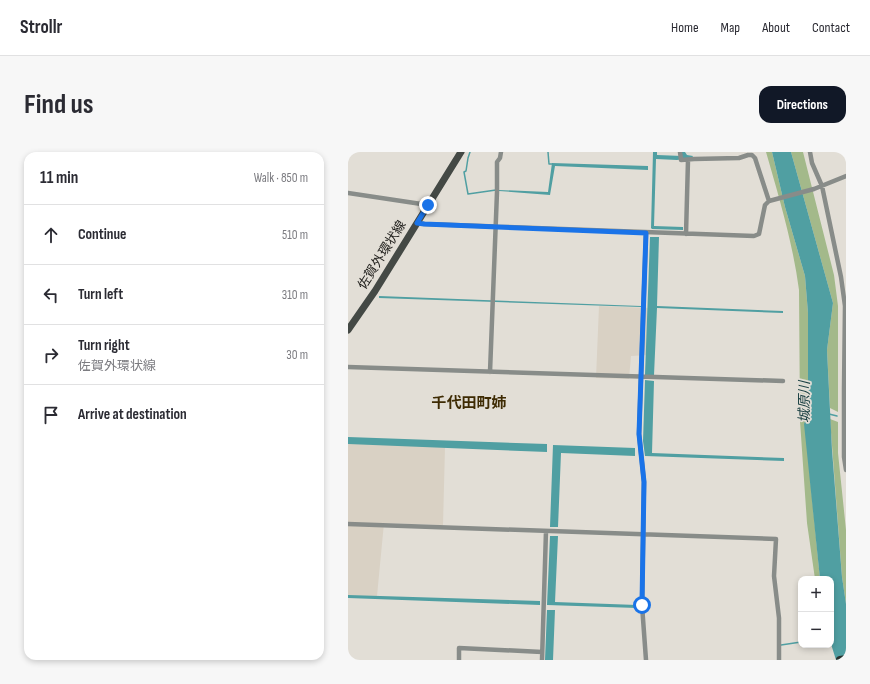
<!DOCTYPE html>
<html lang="en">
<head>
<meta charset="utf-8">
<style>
	:root { --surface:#fff; --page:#f7f7f7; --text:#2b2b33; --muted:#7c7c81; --line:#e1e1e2; --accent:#111827 }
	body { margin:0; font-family:"Sofia Sans Condensed","Noto Sans JP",sans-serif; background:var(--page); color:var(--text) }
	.controls { position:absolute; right:12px; bottom:12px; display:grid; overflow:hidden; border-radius:8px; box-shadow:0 2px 6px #0003 }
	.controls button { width:36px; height:36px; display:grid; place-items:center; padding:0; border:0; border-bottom:1px solid var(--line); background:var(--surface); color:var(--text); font:20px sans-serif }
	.stop { position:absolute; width:12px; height:12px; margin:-9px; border:3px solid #1a73e8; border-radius:50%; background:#fff }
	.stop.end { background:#1a73e8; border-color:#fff; box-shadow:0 1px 4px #0008 }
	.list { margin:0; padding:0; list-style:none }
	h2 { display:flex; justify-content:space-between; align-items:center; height:52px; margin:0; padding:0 16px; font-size:17px }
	h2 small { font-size:13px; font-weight:400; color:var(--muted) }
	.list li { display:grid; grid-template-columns:26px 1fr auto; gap:12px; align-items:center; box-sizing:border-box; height:60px; padding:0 16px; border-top:1px solid var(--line) }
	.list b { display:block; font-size:15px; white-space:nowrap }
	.list p { margin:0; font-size:13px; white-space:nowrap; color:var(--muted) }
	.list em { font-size:13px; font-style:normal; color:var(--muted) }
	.icon { flex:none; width:22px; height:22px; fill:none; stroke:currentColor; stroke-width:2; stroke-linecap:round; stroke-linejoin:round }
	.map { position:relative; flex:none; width:498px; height:508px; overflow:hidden; border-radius:12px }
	header { display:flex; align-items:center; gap:24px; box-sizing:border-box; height:56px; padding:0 20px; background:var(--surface); border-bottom:1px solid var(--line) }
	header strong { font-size:19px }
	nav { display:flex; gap:22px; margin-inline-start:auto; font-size:14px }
	.intro { display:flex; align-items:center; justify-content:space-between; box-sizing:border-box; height:96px; padding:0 24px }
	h1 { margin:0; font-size:28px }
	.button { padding:10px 18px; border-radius:12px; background:var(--accent); color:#fff; font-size:14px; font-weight:700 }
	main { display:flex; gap:24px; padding:0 24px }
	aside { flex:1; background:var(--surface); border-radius:12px; box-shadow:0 2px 6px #0003 }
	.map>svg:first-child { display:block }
	.built { fill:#d9d1c4 }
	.green { fill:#a3b98a }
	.water { fill:#509fa2 }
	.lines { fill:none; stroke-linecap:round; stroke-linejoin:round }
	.stream { stroke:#509fa2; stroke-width:1.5 }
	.street { stroke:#888c89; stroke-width:4.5 }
	.primary { stroke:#444945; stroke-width:7 }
	.highway { stroke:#2c322e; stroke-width:8 }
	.route { stroke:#1a73e8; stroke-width:5 }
	.labels { text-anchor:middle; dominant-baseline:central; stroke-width:3.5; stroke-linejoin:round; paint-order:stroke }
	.street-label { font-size:13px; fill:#1d1c19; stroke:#e2ded6 }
	.water-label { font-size:14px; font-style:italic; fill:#183e40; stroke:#e2ded6 }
	.quarter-label { font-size:15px; font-weight:bold; fill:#3e2b03; stroke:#e2ded6 }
</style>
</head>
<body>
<header>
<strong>Strollr</strong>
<nav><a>Home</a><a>Map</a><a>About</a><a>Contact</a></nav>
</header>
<div class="intro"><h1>Find us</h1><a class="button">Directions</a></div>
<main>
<aside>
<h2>11 min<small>Walk · 850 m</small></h2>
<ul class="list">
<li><svg class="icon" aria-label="ahead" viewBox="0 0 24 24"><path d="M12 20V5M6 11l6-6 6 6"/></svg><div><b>Continue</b></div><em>510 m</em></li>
<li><svg class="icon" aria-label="left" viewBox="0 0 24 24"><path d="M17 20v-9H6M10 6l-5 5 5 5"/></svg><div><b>Turn left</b></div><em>310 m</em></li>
<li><svg class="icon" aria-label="right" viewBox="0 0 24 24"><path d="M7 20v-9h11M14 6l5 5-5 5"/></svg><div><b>Turn right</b><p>佐賀外環状線</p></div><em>30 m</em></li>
<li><svg class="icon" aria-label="arrive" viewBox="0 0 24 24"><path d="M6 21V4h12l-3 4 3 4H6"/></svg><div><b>Arrive at destination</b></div></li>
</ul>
</aside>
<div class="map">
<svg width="498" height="508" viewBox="0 0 498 508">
	<rect width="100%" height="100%" fill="#e2ded6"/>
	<path class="built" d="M251,154L302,156L300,203L283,204L281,227L248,226Z
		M0,291L97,295L95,373L36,371L29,444H0Z"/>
	<path class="green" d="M418,0H424L437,55L457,124L460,161V263L457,272L472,427H467L459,371L452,269L451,138C445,92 431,45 418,0Z
		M443,0H455L486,123L490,154V260L482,256L479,198L485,151Z
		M482,267L490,270V301L498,378V452L494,425Z"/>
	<path class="water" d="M305,0H309V3L334,4V0H337L339,3L345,4L344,6L329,8L308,7L306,74L335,75V78L304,77L303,76Z
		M424,0H443L485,151L479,198L484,298L494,425L498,452V508H488L483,492V427H472L456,272L460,263V161L457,124L437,55Z
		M204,11L300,14V18L207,14L202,43L151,39V38L200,40Z
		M302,85H311L309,154L435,159V161L309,156L306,223H297Z
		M31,144L293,154V155L31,146Z
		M297,228L306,229L304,301L436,306V309L297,304L295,289Z
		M0,285L199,292V300L0,292Z
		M205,293L287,296V304L213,301L210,375H202Z
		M202,384H210L207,450L289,453V456L199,453Z
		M0,443L192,449V453L0,446Z
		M199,458H207L205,508H197Z"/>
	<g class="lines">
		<path class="stream" d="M122,0L120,6L118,19L116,20L120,42L148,38
			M200,0L201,12H204
			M481,262L489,264
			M433,493L453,490"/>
		<path class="street" d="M332,0L333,8L346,7L391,6L400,3H404L407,6L421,49
			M462,0L464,11L474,34L493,125L497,154L496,236V305L498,318
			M0,41L80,53
			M69,71L77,72L406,84L411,82L417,53L421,49L466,37L498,24
			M338,82L340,8
			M0,215L435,229
			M142,220L149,40V10L152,6L153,0
			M0,372L428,387L426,424L431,466V508
			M111,508V496L194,500
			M194,508L198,379
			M298,508L294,453L296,330L291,282L298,81"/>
		<path class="primary" d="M0,178L27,139L113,0"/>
		<path class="highway" d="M492,508L498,507"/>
	</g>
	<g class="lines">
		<path class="route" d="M80,53L69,71L76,72L298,81L291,282L296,330L294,453"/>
	</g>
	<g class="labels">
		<g class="street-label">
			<text transform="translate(34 103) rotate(-58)">佐賀外環状線</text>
		</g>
		<g class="water-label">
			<text transform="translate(456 250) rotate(-90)">城原川</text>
		</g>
		<g class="quarter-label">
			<text x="121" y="251">千代田町姉</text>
		</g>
	</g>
</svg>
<div class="controls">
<button>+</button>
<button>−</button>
</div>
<div class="stop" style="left:294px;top:453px"></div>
<div class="stop end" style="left:80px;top:53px"></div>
</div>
</main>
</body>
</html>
